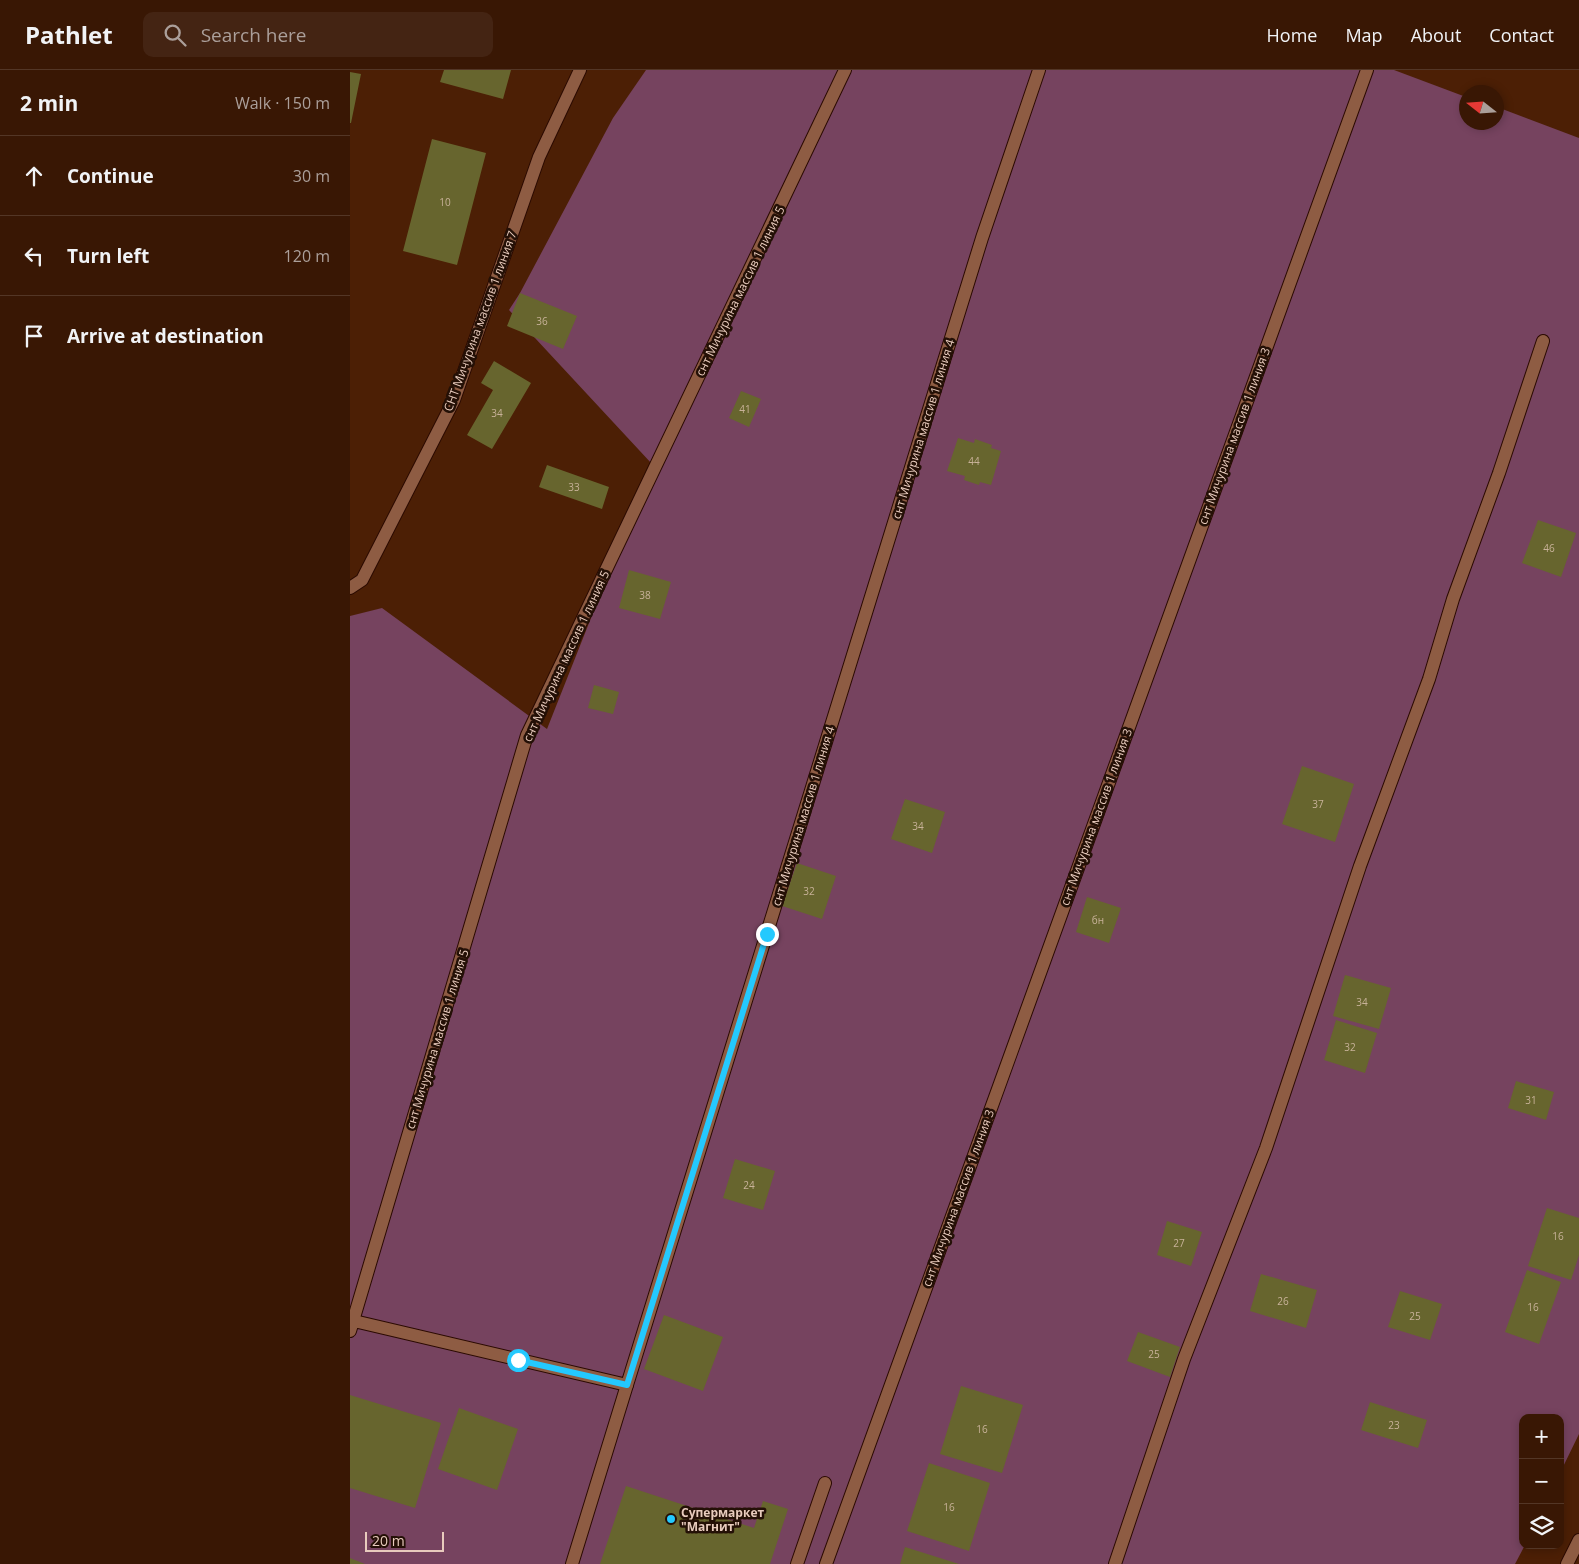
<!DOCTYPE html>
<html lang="en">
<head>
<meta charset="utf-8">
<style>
	:root { --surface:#391704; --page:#442413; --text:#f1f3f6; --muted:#ab9f9a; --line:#533626 }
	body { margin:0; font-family:"Open Sans",sans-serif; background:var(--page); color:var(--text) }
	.controls { position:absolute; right:15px; bottom:15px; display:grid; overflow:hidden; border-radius:10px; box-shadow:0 2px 8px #0003 }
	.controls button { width:45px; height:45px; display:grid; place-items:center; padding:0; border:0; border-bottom:1px solid var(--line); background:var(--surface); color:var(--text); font:25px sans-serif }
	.compass { position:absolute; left:1109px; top:15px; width:45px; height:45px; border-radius:50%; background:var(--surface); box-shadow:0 2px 8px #0003; rotate:287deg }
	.scale { position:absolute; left:15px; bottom:12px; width:79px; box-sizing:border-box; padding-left:5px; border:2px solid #e8cbbd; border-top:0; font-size:14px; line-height:18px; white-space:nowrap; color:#e8cbbd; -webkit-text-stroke:4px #241006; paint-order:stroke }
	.stop { position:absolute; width:15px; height:15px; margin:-11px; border:4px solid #24c9fe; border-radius:50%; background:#fff }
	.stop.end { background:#24c9fe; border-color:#fff; box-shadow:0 1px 5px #0008 }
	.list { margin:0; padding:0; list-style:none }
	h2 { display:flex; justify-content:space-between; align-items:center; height:65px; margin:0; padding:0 20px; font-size:21px }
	h2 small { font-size:16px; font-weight:400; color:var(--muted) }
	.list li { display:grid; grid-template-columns:32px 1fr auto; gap:15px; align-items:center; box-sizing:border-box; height:80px; padding:0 20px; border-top:1px solid var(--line) }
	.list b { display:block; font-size:19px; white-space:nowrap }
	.list em { font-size:16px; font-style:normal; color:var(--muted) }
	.icon { flex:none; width:28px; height:28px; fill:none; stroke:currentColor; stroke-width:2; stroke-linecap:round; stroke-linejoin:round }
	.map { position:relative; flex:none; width:1229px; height:1494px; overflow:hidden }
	header { display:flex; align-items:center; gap:30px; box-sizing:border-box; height:70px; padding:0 25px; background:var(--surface); border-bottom:1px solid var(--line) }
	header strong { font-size:24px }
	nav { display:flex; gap:28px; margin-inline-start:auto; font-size:18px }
	.search { width:350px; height:45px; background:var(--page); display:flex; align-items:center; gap:12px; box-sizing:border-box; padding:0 18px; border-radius:10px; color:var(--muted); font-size:19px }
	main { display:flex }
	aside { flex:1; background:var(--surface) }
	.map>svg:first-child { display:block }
	.green { fill:#76435f }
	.building { fill:#67652e }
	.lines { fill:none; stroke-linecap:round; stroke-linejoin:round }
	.lane-casing { stroke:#2b0a00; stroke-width:14 }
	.street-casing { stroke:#2b0a00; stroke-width:14 }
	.lane { stroke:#8e5c43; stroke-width:12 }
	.street { stroke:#8e5c43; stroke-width:12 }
	.route { stroke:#24c9fe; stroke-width:6 }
	.poi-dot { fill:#24c9fe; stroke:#241006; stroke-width:2 }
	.labels { text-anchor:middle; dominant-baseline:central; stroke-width:5; stroke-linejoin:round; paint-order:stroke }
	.number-label { font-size:10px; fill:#c8b299 }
	.street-label { font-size:12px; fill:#e8cbbd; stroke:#241006 }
	.poi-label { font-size:12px; font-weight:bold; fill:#e8cbbd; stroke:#241006; text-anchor:start }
</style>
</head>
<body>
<header>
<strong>Pathlet</strong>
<div class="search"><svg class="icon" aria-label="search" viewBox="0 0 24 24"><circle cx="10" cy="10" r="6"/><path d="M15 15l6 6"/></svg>Search here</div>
<nav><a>Home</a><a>Map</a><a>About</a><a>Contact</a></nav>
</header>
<main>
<aside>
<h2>2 min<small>Walk · 150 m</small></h2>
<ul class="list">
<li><svg class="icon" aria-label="ahead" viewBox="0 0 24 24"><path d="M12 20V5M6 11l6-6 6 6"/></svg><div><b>Continue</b></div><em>30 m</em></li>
<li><svg class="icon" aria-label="left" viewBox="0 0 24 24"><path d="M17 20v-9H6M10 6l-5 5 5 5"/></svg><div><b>Turn left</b></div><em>120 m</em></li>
<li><svg class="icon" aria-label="arrive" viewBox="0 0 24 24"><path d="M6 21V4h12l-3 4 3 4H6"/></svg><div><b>Arrive at destination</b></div></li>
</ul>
</aside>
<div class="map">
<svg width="1229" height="1494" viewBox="0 0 1229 1494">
	<rect width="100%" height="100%" fill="#4c1f05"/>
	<path class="green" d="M296,0H1044L1116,27V52H1146L1147,37L1229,68V1364L1210,1403V1348H1173V1475H1175L1165,1494H0V546L32,538L197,659L302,394L159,240L170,223L263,48Z"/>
	<path class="building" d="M94,0H161L153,29L90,12Z
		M0,2L11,4L1,53H0Z
		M82,69L136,83L107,195L53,181Z
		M170,223L227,246L213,279L157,256Z
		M144,291L181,313L142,379L117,365L143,320L131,313Z
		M391,321L411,329L399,357L379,348Z
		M608,368L624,373L625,369L642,375L641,378L651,381L641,415L630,412L629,415L614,410L615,406L597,401Z
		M197,395L259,417L252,439L189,417Z
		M1188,450L1226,463L1211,507L1172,493Z
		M279,500L321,512L310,549L269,538Z
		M244,615L269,622L263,644L238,638Z
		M952,696L1004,714L985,772L932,754Z
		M555,729L595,742L582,783L541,769Z
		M447,793L486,806L472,849L432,836Z
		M737,827L771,838L759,873L726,862Z
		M995,905L1041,918L1029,959L983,946Z
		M986,950L1027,963L1015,1003L974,990Z
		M1166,1011L1204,1022L1196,1050L1158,1038Z
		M385,1089L425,1101L413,1140L373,1128Z
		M1197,1138L1229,1148V1185L1221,1210L1178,1196Z
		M817,1151L852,1162L841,1196L807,1185Z
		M1177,1200L1211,1212L1189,1274L1155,1262Z
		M911,1204L967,1220L956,1258L900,1241Z
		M1050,1221L1092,1234L1080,1270L1038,1257Z
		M314,1245L373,1267L353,1321L294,1299Z
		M788,1262L830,1277L820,1307L777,1291Z
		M611,1316L673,1335L652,1403L590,1384Z
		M0,1325L91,1353L65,1438L0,1418Z
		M1020,1332L1077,1350L1068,1378L1011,1360Z
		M109,1338L168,1359L147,1420L88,1399Z
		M579,1393L640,1413L619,1481L557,1461Z
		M276,1416L404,1458L413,1431L438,1439L420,1494H250Z
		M555,1477L609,1494H550Z
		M0,1488L15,1494H0Z"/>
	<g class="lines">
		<g class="lane-casing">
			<path id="lane" d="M222,1494L277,1315"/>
		</g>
		<g class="street-casing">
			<path id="street" d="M0,518L12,510L104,330L189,87L230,0
				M4,1251L277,1315L632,168L689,0
				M0,1261L177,665L495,0
				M447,1494L475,1413
				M476,1494L1017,0
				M765,1494L834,1289L916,1078L1010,796L1079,609L1103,529L1149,403L1193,271
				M1217,1494L1229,1470"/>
		</g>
		<use href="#lane" class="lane"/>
		<use href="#street" class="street"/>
	</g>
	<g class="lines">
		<path class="route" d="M168,1290L277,1315L417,864"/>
	</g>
	<circle class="poi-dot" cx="321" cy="1449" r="5"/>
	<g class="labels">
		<g class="number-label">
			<text x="95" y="132">10</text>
			<text x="192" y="251">36</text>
			<text x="395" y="339">41</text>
			<text x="147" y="343">34</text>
			<text x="624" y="391">44</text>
			<text x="224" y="417">33</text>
			<text x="1199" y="478">46</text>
			<text x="295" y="525">38</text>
			<text x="968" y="734">37</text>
			<text x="568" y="756">34</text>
			<text x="459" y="821">32</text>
			<text x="748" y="850">бн</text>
			<text x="1012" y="932">34</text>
			<text x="1000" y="977">32</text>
			<text x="1181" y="1030">31</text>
			<text x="399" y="1115">24</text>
			<text x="1208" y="1166">16</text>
			<text x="829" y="1173">27</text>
			<text x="933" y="1231">26</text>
			<text x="1183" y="1237">16</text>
			<text x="1065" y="1246">25</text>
			<text x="804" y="1284">25</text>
			<text x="1044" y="1355">23</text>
			<text x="632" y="1359">16</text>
			<text x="599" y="1437">16</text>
		</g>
		<g class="street-label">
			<text transform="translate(390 221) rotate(-64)">снт Мичурина массив 1 линия 5</text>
			<text transform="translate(130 251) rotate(-70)">СНТ Мичурина массив 1 линия 7</text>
			<text transform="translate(573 359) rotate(-73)">снт Мичурина массив 1 линия 4</text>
			<text transform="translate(884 366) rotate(-70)">снт Мичурина массив 1 линия 3</text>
			<text transform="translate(216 586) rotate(-65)">снт Мичурина массив 1 линия 5</text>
			<text transform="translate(453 746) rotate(-73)">снт Мичурина массив 1 линия 4</text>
			<text transform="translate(746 747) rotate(-70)">снт Мичурина массив 1 линия 3</text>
			<text transform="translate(87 969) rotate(-73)">снт Мичурина массив 1 линия 5</text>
			<text transform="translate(608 1128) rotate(-70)">снт Мичурина массив 1 линия 3</text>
		</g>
		<g class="poi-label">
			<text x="331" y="1442">Супермаркет<tspan x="331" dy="14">"Магнит"</tspan></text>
		</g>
	</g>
</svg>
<div class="controls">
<button>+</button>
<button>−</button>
<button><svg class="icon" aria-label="layers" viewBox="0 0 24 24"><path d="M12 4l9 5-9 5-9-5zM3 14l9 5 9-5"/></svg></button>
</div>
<svg class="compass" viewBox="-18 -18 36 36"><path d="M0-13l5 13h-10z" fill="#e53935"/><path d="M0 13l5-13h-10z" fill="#ab9f9a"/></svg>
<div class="scale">20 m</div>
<div class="stop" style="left:168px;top:1290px"></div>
<div class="stop end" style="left:417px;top:864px"></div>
</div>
</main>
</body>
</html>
